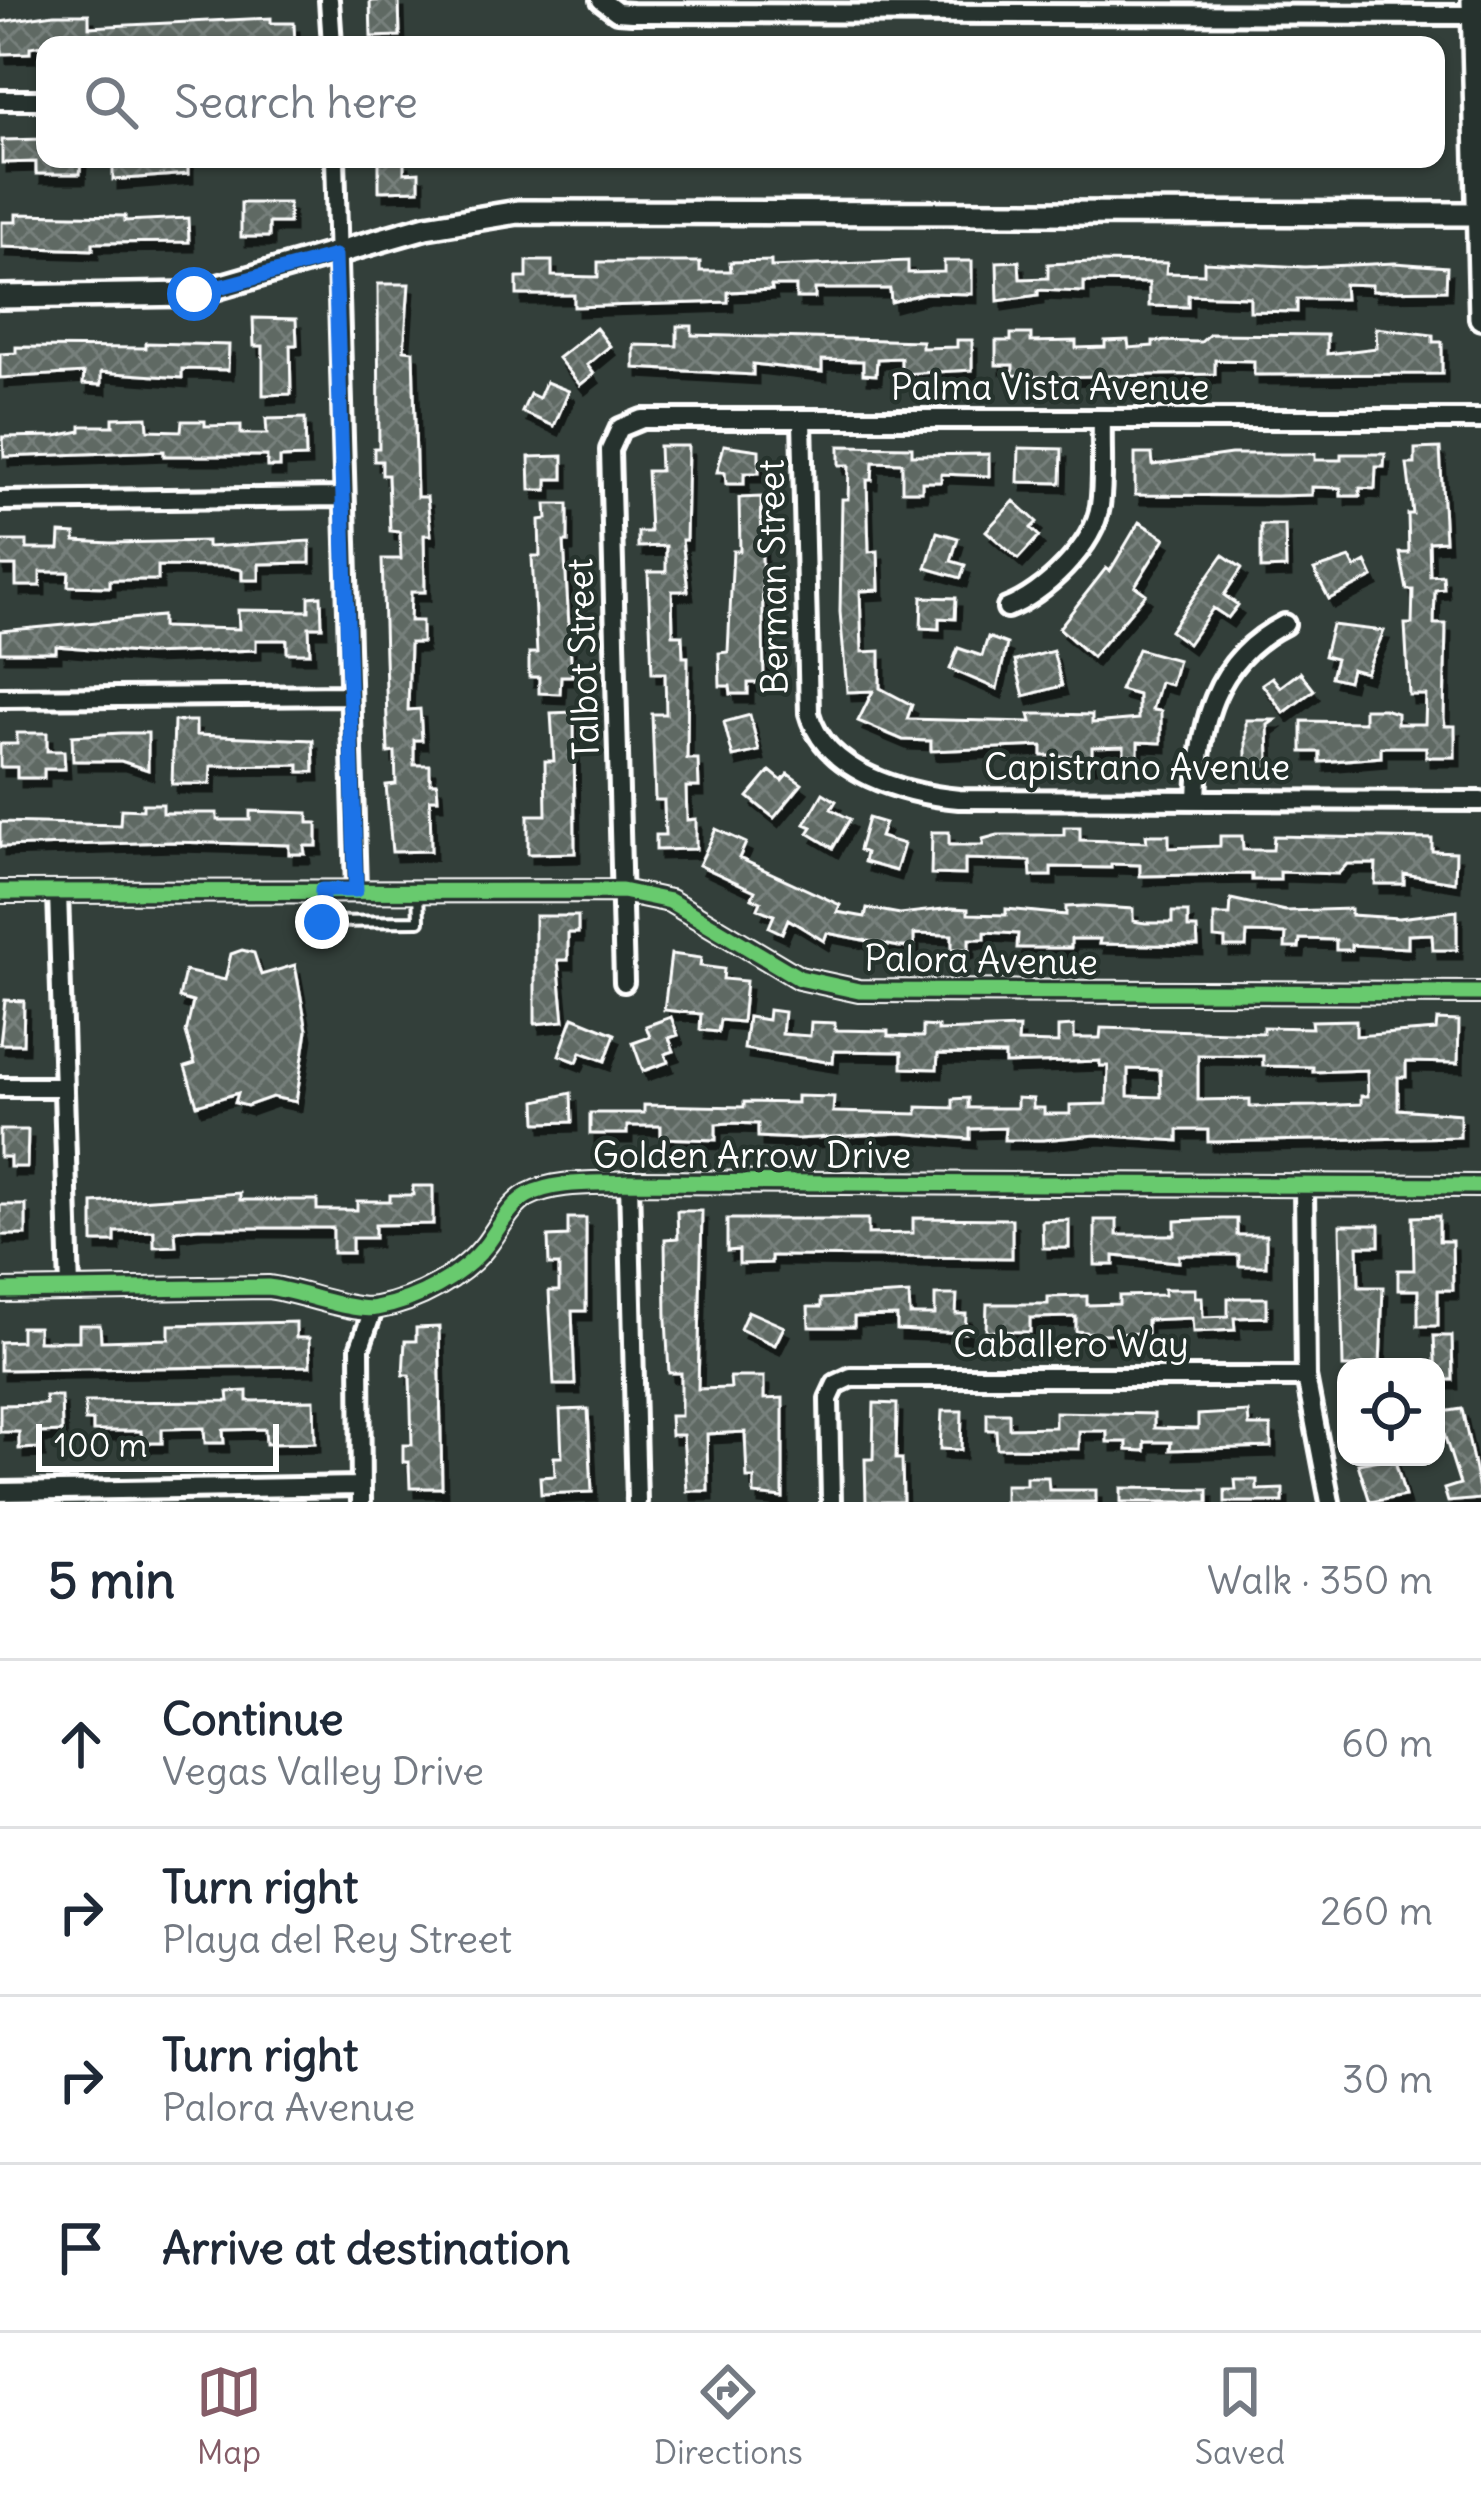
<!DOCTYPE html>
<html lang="en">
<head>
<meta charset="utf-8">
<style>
	:root { --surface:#fff; --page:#f6f6f7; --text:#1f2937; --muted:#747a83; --line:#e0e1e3; --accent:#845c67 }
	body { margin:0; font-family:Delius,sans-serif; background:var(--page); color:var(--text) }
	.controls { position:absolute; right:36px; bottom:36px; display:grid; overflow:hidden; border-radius:24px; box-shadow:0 3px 9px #0004 }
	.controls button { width:108px; height:108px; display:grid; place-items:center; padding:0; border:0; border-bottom:3px solid var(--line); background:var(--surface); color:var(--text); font:60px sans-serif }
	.scale { position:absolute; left:36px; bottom:30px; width:243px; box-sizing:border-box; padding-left:12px; border:6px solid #fff; border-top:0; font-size:33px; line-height:42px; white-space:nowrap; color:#fff; -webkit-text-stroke:9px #26332d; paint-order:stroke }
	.stop { position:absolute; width:36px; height:36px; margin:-27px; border:9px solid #1a73e8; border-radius:50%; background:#fff }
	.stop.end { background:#1a73e8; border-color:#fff; box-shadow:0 3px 12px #0008 }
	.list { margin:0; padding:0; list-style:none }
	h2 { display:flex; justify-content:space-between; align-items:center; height:156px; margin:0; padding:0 48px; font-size:51px }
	h2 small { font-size:39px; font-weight:400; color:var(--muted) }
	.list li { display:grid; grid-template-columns:78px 1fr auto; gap:36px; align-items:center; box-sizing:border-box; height:168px; padding:0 48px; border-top:3px solid var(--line) }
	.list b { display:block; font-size:45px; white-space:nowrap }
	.list p { margin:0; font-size:39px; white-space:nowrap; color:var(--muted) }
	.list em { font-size:39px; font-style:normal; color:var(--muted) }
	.icon { flex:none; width:66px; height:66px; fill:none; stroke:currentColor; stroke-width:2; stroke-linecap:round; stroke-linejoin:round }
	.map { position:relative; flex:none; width:1481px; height:1502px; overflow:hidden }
	.search { position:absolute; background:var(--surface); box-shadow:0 3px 9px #0004; left:36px; right:36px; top:36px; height:132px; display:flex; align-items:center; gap:30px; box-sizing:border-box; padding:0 42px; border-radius:24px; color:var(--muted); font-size:45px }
	.sheet { height:828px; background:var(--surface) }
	nav { display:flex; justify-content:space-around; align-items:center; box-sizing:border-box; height:168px; border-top:3px solid var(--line); background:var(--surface); font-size:33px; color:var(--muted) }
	nav a { display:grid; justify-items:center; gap:6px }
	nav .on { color:var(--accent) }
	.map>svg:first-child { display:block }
	.building { fill:url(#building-cross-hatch); stroke:#fff; stroke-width:3; fill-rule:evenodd; filter:url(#shadow) }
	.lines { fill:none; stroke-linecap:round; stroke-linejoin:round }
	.service-casing { stroke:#fff; stroke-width:16 }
	.minor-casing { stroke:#fff; stroke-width:26 }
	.tertiary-casing { stroke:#fff; stroke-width:30 }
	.service { stroke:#26332d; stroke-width:8 }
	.minor { stroke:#26332d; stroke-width:16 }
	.tertiary { stroke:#26332d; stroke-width:21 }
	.cycleway-casing { stroke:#26332d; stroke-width:22 }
	.cycleway { stroke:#67ca6e; stroke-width:15 }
	.route { stroke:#1a73e8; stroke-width:15 }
	.labels { text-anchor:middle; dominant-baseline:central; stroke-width:9; stroke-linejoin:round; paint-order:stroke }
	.street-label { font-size:36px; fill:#fff; stroke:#26332d }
</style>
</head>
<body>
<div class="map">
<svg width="1481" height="1502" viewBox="0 0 1481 1502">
	<defs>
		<pattern id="building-cross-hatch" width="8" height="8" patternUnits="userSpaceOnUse" patternTransform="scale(3)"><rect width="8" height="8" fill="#5f6964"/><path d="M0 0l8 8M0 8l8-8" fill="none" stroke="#77807b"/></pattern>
		<filter id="shadow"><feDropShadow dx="5" dy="9" stdDeviation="0" flood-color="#0009"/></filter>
	</defs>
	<rect width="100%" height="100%" fill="#333f3a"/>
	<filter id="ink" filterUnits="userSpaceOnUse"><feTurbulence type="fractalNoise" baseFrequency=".00833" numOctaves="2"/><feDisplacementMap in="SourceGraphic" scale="24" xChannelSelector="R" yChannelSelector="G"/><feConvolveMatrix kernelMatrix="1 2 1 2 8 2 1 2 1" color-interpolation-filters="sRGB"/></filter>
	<g filter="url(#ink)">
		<path class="building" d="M399,0L400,36L371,37L370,1Z
			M54,14H89V27L271,18V23H294L295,45H42L30,47V53L2,54L0,22Z
			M45,139V159H81L80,174H36V162L2,163V140Z
			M113,159H188V174L113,180Z
			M379,159H404V173L419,172V190L379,191Z
			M241,203H289V223H269V237H241Z
			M16,214L125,216V221L188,218L189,242L93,243V250L2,247V222H16Z
			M527,261H552V276L598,277V262H700V271H731L730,262L771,261V267L908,261V273L944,272V261H972V294L925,293L891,302L890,289H815V298H796V286H771L772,290L728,292V302L574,307V295H517V278H527Z
			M1019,261L1020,279L1048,278V264L1092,262L1167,263L1166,273L1204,274V262L1305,267L1395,263L1447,267L1446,290L1372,291V285L1344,284L1345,299H1297V312L1250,311V297L1188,295V307L1149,306V283L1084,282V292L1038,290V295L998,301L997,262Z
			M378,284H409L404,350L413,351L417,497H427L431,535H424L425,592H411L410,621H422V643H410L408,710L420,709L422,740H414V765H430V783H437L438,799H430L431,851L392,852L386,785L396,784L395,752L388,753L382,559H401L400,532L390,531L388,475H382V461H374V448H379Z
			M253,318L296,319L297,345H290L291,394L263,395V346H254Z
			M677,326H692V335L922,341V348L957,347V340H972V370L901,374V358L877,359L876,375L863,374V361L822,360V372L753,364V375L634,368V345L677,346Z
			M596,328L610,346L587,365L594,374L580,385L558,358Z
			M1376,328L1433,335V342H1442V374L1254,375V361L1215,360V374L1046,377L1013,375V365H996V341H1011V334H1031V342L1076,341V348L1105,347V341L1128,340L1129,348L1153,346V341L1201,342L1210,334L1327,335V354L1377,348Z
			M146,343L229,345L228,370L182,369V378L101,372V385L83,384L84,373L0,378V354L16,353V347L146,348Z
			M546,382L569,391L554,426L522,412L530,394L539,398Z
			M147,417L148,430L181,431L182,421H205V426L241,425V434H267L266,419L305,418L306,457L280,458V467H267V456H164V451L4,457L3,437L56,436L81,431V426H113V418Z
			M724,445L759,450V473H744V484H726L725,472H717Z
			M659,446H688L686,540H682L688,591H672L673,635H682L683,657H688L687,759H698L699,787H686L687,820L696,819V849L656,850V835H665L664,800H655L652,714H666L665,673H652L648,572H666V546L638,547V532H650L647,471H660Z
			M839,446L912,447V455L989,454V476L941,474V482H922V491H902V463L873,462L872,480H867L869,552L878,551L879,590L860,591L862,652L880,651V688L912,705L907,719L1031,722L1029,714H1051L1092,715V723L1138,719V695L1120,690L1138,649L1178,660L1171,685L1160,682L1152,710L1161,711V743L1138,742V755H1124V746L1092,747V762L1073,763L1072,756H1042V746L931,751V741L903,740L858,721L873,691L847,692L840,612L842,499H848L849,465H839Z
			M1019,448L1062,449L1061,483L1018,482Z
			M1440,448L1445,541L1429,542L1430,576L1443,575L1444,589L1435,590L1434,624H1446L1444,718L1445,726H1455V757H1426V747H1381V757L1320,762V752H1302V721L1364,722V709H1384L1397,713V724H1425L1426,695H1409L1405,624H1412L1413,590H1407L1400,553H1409L1408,514H1413L1407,464H1415V449Z
			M1135,454H1152L1153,465L1231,454H1315V460H1341V454H1385L1384,467H1376L1375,489L1360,488V496H1341V488L1312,487V495L1276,496L1135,495Z
			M563,456V479H547V490H530L529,457Z
			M761,497L764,683H748V694H731L730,686H720L719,653L728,652L733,551H740L739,498Z
			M1014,501L1037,522L1031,528L1039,536L1018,559L986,531Z
			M546,504H568V542H564L572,676H561L560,694L539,693V677H529V653H537L532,556H540L539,520L547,519Z
			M1139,522L1165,538L1135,586L1146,594L1092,657L1059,628L1106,568L1110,571Z
			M1261,525H1285L1286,568L1261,569Z
			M937,532L958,538L951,561L965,565L961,578L926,568Z
			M60,533L75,534V541L111,543L207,541V547L310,541V563L259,564V580H242V570L226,567L158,566V580H110V587L68,586L69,572H40V586H16V566H0V541H27V549H59Z
			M1223,555L1242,568L1224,595L1238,605L1228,618L1213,608L1188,644L1170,631Z
			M1350,558L1355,568L1366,562L1373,577L1329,599L1314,570Z
			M321,596L322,627H309L310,653H287V640H256V650L148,654L56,646V652H0V631L162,616V627L239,629L238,610L309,611V597Z
			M922,597L956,598L955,619L939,618V629L921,628Z
			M1332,625L1384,631L1366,673L1351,669L1348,681L1331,677L1336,659L1324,656Z
			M988,637L1007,644L997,689L950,669L958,648L982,656Z
			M1053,651L1062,686L1024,696L1015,661Z
			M1300,672L1314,690L1284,713L1262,684L1272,677L1280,687Z
			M574,712L575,853L528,854V815H546L545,761H554L551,713Z
			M750,715L759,751L733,757L724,722Z
			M1246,720H1275L1268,725L1269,765H1246Z
			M174,721H196V735L313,740L314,772H299V765L211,766L210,784H172Z
			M17,733H47V751H64L65,769H44V778H17V767H0V744H17Z
			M121,733H148V770L121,761H73L72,736Z
			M770,771L782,781L788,774L802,784L774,818L748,797Z
			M823,793L836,801L831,809L850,819L833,848L808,833L812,827L805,824Z
			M143,804H163V813H217V820H250V811L308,813V823H317V846H304L305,854H289V845L172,842L0,847V822L120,825L121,809L143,810Z
			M868,818L885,823L880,837L904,844L896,871L864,862L866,853L859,850Z
			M1064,827H1080V840L1147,842L1146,835H1169V848L1220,846V836H1242L1243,850H1273L1274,836L1432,839V851L1456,852L1455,882L1404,874V884H1375L1376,864H1347L1338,874L1280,872V880H1252V874L1140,876V865L1111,864V868L1051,867V876H1031L1030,861L965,859V875L931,874L932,832H949V845H983V839L998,835H1064Z
			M716,829L746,843L739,858L840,905L837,912L865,917L867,908L900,914L952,908L968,909V914L1006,915V909L1066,915V907L1084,906L1133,909V921L1145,923H1172V912H1188V928H1197L1198,946L1099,944L1100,939H1071V948H1017L1018,934L985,932V939H969V949H952V935L914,934V947H899L827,933L824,941L788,919L782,933L769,927L774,915L758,909L761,902L752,898L755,891L699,865Z
			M1231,899L1285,911L1351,909V915L1399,918L1457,911V950H1433L1432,934L1408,935V948L1351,945V950H1336V940L1300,939L1299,948H1285L1286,934L1247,933L1246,947H1225V939L1214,938V915H1230Z
			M535,916H578V933H568V960H558L564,1021L535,1024Z
			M242,950L254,953L261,975L295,965L307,1030L296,1102L272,1097L247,1106L235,1103L238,1093L197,1105L185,1067L195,1064L186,1033L193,1002L179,998L185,971L225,980L231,954Z
			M671,954L701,958L700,966L724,969L723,979L746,981L742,1022L720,1020L718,1032L700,1030L701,1014L664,1010Z
			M5,1000L24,1001L23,1044H0Z
			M769,1010L784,1012L782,1034L810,1036L811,1022L835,1023V1030L888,1031V1036L923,1037V1026L938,1027V1031L1019,1028L1018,1042L1058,1043V1027L1074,1026V1038H1100L1101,1028L1263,1033V1027L1312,1028L1311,1021L1356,1020V1036L1436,1030L1437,1020L1459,1021L1458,1063L1406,1062V1077H1398V1109L1460,1114V1137L1208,1142V1130H1178V1141L1095,1135L1043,1140H1004L1005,1128L970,1129V1139L900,1133L797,1139L758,1137V1124L731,1123L716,1124V1140L661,1138V1126H627V1134H590V1113H644V1105L744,1107V1102L797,1103V1096L834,1097L833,1112L917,1114V1107L953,1108V1099L968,1098V1108H1017V1098L1033,1099V1108H1044V1114H1070V1105L1107,1104L1108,1066H1100V1061L1005,1064V1055L938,1054L937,1069L902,1068V1052L834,1051L833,1063L744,1049L748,1017L768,1020ZM1198,1055L1263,1056V1066L1313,1067V1072L1367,1070L1368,1096H1361V1104L1316,1106L1250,1107V1099L1198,1100ZM1128,1069L1160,1070L1161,1097L1128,1096Z
			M573,1017L615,1034L605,1061L581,1052L577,1062L559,1055Z
			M671,1017L678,1035L669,1038L674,1051L665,1054L668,1062L643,1071L633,1043L650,1037L646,1026Z
			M571,1093L572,1122L537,1123L536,1101Z
			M0,1130H28L27,1167H10V1157H0Z
			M413,1186H433V1224L375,1225V1238H352V1253H333V1228H198L175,1231L176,1246L154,1247V1231L115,1232V1242H93V1203L240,1193V1200H317V1210H357V1201H390V1195H413Z
			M0,1205H26V1235H0Z
			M677,1211H702L698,1389L731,1388L730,1377H764V1399L783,1398V1498L754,1495V1478H747L745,1432L707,1434L708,1491H687L683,1435H671L670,1416H681V1373H669L666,1319L665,1239L678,1238Z
			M1439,1216V1241H1452L1453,1290H1438V1326H1418V1290H1398V1270H1414L1413,1217Z
			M568,1218H586V1311H572L575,1385H554L549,1291H559V1265H549L548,1237L568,1236Z
			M913,1218L1012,1219V1258L782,1256H771V1263L739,1264V1250L727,1251V1219H868V1234L913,1233Z
			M1222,1219H1237V1235H1266V1266H1239V1255H1179V1262L1114,1256V1265H1095V1220H1117V1235H1175V1221Z
			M1069,1220V1248H1043L1042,1221Z
			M1340,1225H1379V1246H1358L1359,1287H1383L1380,1367H1343Z
			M1164,1289H1195V1297H1202L1203,1317L1228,1316V1298H1267V1317L1234,1318L1235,1330L1216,1331L1193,1332L1192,1318L1147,1320V1333L1102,1334L1076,1331V1317L1030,1318V1332L986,1331L987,1304H1048V1297L1087,1296V1305L1119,1304V1296L1164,1295Z
			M909,1294L910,1315H935V1295H957L956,1314H966L965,1333L897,1330V1316L854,1317V1327H809L808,1307H821V1299Z
			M748,1311L784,1327L775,1345L740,1329Z
			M296,1322V1338H309L310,1366L0,1370V1342L21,1341V1327H38V1341H79V1325H100L101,1341L169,1339V1325Z
			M439,1327L442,1488H410L409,1462H403V1445H412L410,1375H403L405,1341H416V1328Z
			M1434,1336H1452L1453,1380H1436Z
			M247,1391V1401L314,1400L315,1443L266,1444L265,1429L223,1430L224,1443H205L204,1428L162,1429V1443H142L141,1431H93V1421H85V1402L229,1401L228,1392Z
			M45,1396H61L62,1432L39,1433L40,1448L19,1449V1432H0V1405L46,1404Z
			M874,1403L897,1404L896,1459H902L903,1502H866L865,1459H873Z
			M588,1409L592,1492L541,1494L540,1477L555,1476L554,1457H562L560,1410Z
			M1462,1409L1481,1499L1448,1502L1444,1489L1460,1484L1444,1434L1436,1435V1413Z
			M942,1411H962L961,1450L940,1449Z
			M1055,1412L1154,1414V1428L1198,1429V1415L1248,1412L1249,1426H1271V1447L1170,1450L1171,1442H1145V1451L1127,1450V1442H1107V1431H1079V1449L997,1448L996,1430H987V1413H1009V1428L1055,1427Z
			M1394,1457L1405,1496L1370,1502L1358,1464Z
			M1026,1477H1048L1049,1490H1096V1502H1005V1485H1026Z
			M1235,1480H1257V1490L1283,1489V1502H1225V1490H1236Z
			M1121,1488L1208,1489V1502H1121Z"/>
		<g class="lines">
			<g class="service-casing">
				<path id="service" d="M322,892V922L419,921L418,890"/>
			</g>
			<g class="minor-casing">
				<path id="minor" d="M329,0L332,45
					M601,0L617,12L632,13L1473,15
					M0,100H45
					M335,159L356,890
					M802,420L809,713C825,773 905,794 959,799L1481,801
					M0,501L341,497
					M1007,608C1043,595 1094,546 1100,506C1104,478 1101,447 1102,420
					M0,698L350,695
					M1197,800C1199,726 1213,660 1285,624
					M0,892L622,891L670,901L799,978L859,991L1481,993
					M58,892L70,1290
					M624,982L610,450L620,428L642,419H1481
					M0,1087H64
					M629,1182L637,1502
					M1304,1185L1306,1377L1330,1502
					M0,1291L268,1287C296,1290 354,1313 376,1308C416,1301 463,1276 487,1244C499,1228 510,1205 528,1195C557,1180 598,1184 629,1182L1481,1186
					M0,1492L360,1486
					M361,1502L360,1347L373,1310
					M831,1502L829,1399L836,1384L851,1377H1306"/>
			</g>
			<g class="tertiary-casing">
				<path id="tertiary" d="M1473,0L1481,318
					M0,297L194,294L426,227L518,212L1481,214"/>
			</g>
			<use href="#service" class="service"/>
			<use href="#minor" class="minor"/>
			<use href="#tertiary" class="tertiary"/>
			<g class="cycleway-casing">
				<path id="cycleway" d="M0,892L622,891L670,901L799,978L859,991L1481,993
					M0,1291L268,1287C296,1290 354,1313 376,1308C416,1301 463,1276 487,1244C499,1228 510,1205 528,1195C557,1180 598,1184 629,1182L1481,1186"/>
			</g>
			<use href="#cycleway" class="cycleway"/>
		</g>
	</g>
	<g class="lines" filter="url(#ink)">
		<path class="route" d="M194,294L335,256L356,890H322V922"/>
	</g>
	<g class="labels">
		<g class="street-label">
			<text x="1050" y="387">Palma Vista Avenue</text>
			<text transform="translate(773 577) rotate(-91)">Berman Street</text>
			<text transform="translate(583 659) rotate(-92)">Talbot Street</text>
			<text x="1137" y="767">Capistrano Avenue</text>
			<text transform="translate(981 960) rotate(1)">Palora Avenue</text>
			<text x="752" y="1155">Golden Arrow Drive</text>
			<text x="1071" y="1344">Caballero Way</text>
		</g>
	</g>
</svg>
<div class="controls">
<button><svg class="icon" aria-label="locate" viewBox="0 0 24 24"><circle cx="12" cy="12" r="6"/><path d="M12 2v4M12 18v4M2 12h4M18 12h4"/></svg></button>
</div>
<div class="scale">100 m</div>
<div class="stop" style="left:194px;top:294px"></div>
<div class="stop end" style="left:322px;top:922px"></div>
<div class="search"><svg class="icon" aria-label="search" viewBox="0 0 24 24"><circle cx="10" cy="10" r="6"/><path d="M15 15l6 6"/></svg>Search here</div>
</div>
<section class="sheet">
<h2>5 min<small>Walk · 350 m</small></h2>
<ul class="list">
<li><svg class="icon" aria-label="ahead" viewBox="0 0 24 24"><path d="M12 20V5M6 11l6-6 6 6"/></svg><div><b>Continue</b><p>Vegas Valley Drive</p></div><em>60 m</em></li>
<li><svg class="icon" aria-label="right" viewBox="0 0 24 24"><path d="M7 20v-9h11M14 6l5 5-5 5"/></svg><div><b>Turn right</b><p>Playa del Rey Street</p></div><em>260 m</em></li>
<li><svg class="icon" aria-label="right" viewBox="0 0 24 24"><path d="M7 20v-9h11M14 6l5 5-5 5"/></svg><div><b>Turn right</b><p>Palora Avenue</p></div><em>30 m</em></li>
<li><svg class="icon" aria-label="arrive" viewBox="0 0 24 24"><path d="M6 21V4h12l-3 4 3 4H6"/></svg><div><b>Arrive at destination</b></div></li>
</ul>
</section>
<nav>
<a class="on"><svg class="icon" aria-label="map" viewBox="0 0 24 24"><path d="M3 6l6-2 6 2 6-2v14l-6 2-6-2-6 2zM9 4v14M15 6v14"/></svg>Map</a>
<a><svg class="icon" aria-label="directions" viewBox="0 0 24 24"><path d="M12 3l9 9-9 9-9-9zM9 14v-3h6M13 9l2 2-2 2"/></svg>Directions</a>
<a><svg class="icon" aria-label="saved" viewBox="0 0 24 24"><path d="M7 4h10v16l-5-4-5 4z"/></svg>Saved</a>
</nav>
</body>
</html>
